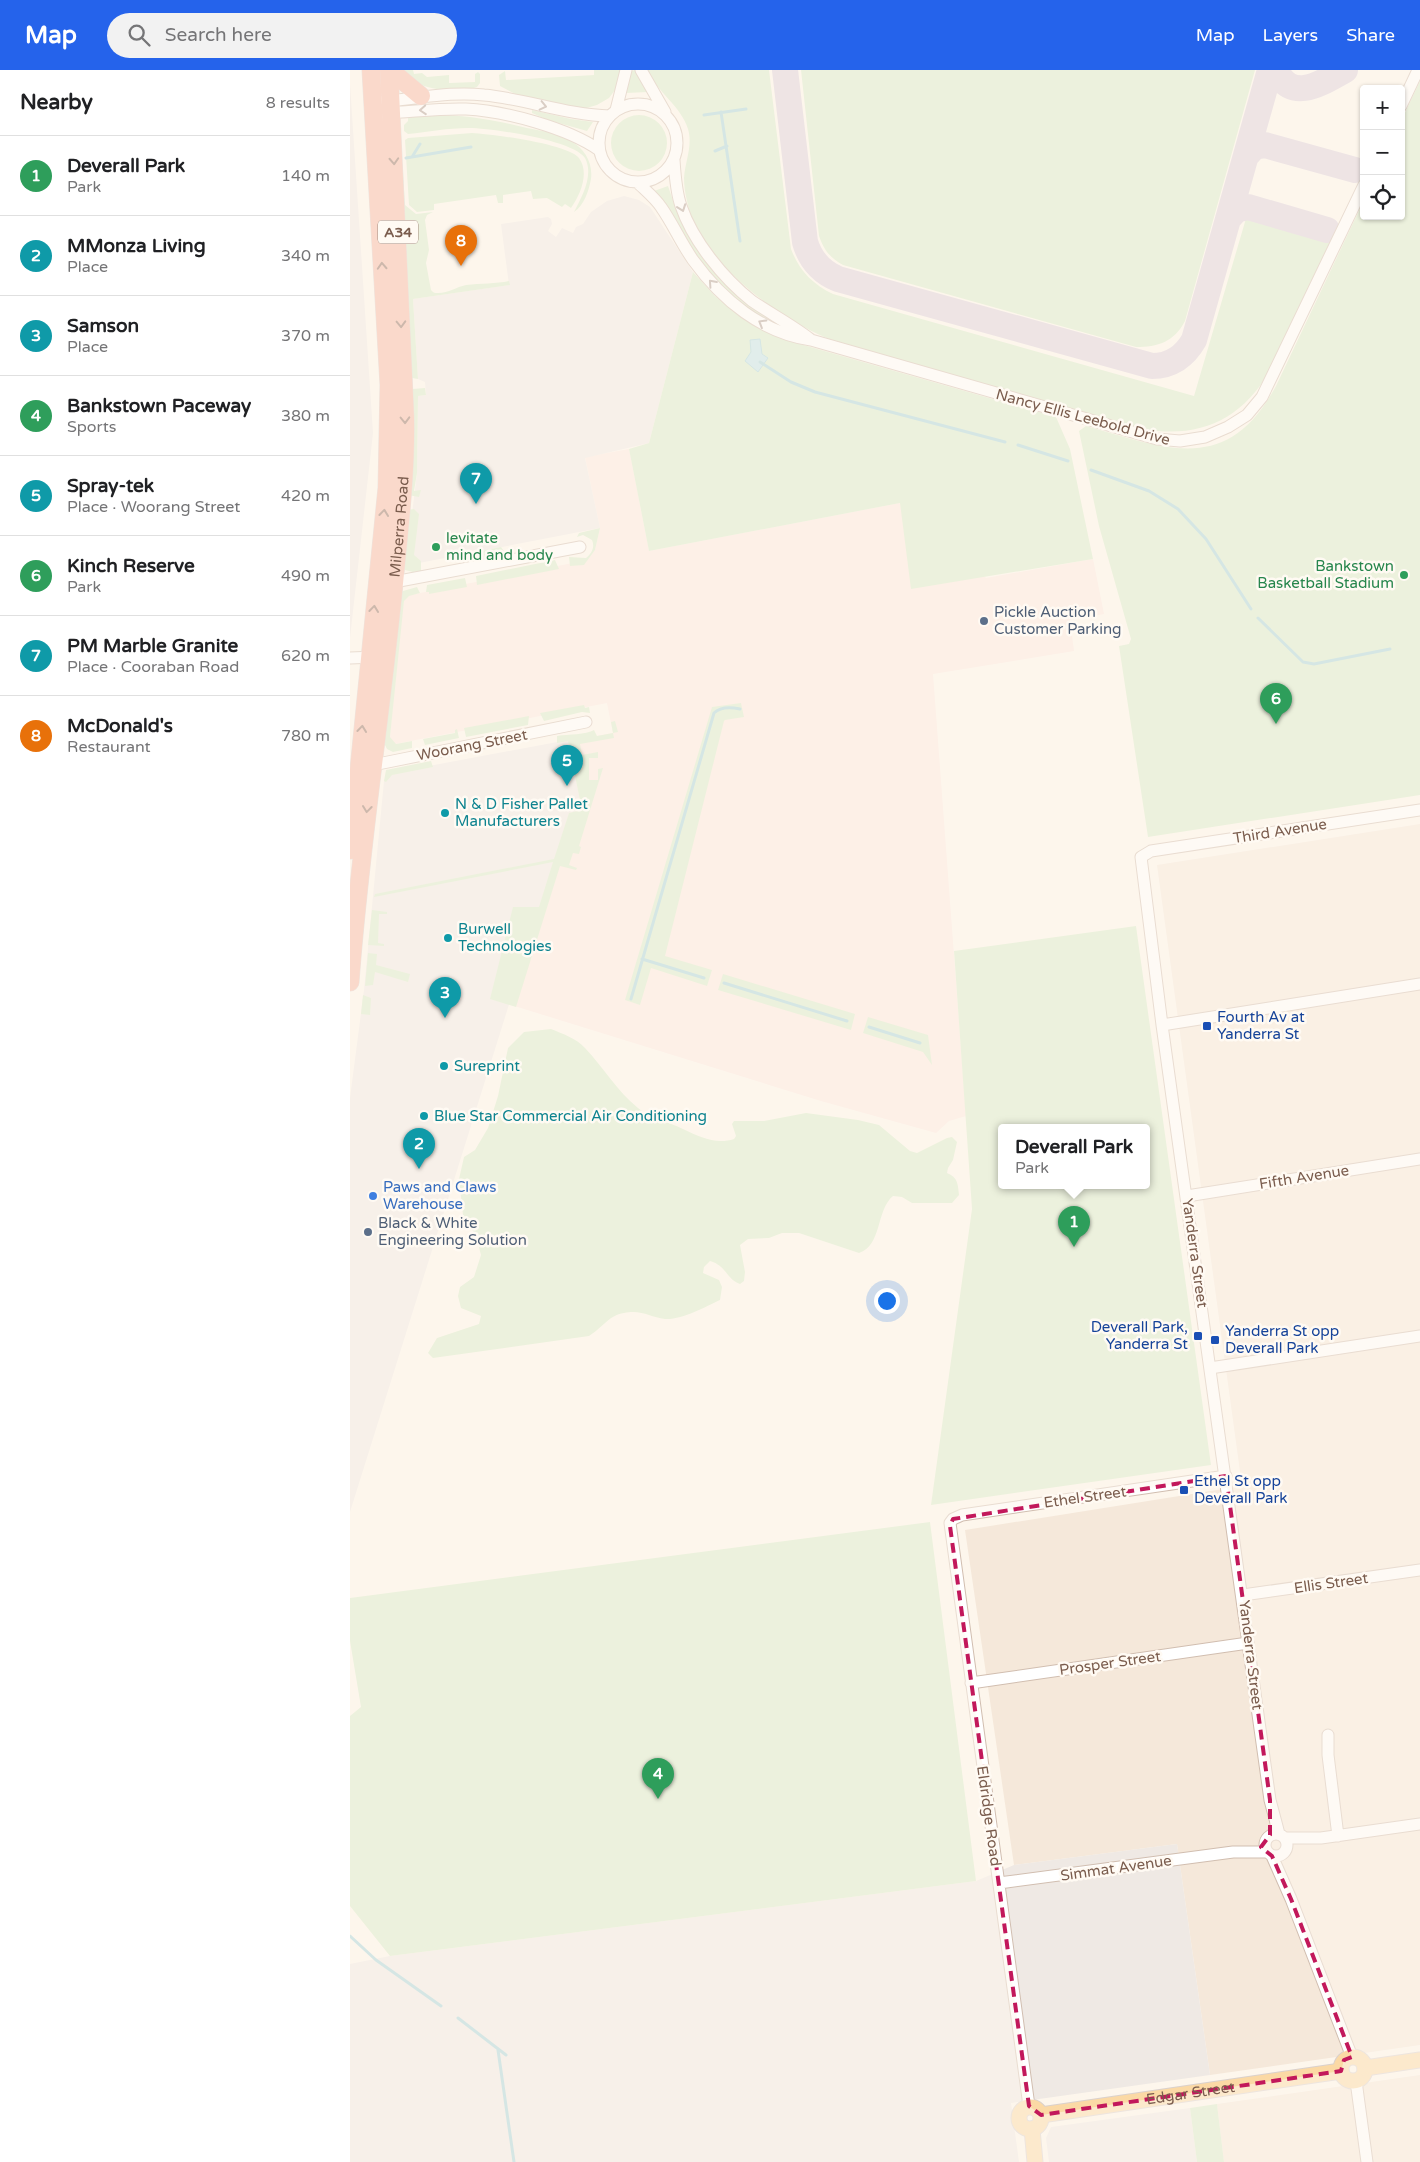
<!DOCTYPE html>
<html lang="en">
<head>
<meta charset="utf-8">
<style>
	:root { --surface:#fff; --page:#f2f2f2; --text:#202124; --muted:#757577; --line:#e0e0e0; --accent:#2563eb }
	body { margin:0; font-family:"Varela Round",sans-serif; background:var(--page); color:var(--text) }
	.controls { position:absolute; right:15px; top:15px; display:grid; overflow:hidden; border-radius:5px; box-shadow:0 1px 4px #0004 }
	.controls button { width:45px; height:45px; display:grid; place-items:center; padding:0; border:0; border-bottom:1px solid var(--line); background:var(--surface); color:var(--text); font:25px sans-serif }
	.you { position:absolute; left:536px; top:1230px; width:18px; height:18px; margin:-12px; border:4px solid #fff; border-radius:50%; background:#1a73e8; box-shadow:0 0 0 8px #1a73e833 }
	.badge { display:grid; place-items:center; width:32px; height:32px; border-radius:50%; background:var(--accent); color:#fff; font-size:16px; font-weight:700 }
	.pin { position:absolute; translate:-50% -41px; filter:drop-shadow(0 1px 2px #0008) }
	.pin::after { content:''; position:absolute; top:26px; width:18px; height:15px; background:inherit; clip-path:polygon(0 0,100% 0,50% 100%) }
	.popup { position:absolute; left:648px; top:1054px; width:152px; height:65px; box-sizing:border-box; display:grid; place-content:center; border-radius:5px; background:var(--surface); filter:drop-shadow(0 1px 4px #0005); font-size:16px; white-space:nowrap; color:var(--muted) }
	.popup b { font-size:19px; color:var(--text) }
	.popup::after { content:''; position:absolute; left:50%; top:100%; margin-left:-10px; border:10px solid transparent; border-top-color:var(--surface) }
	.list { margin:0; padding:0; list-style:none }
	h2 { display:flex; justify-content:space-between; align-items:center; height:65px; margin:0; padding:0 20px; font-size:21px }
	h2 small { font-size:16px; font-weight:400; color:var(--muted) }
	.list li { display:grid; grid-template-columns:32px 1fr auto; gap:15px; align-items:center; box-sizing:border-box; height:80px; padding:0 20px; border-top:1px solid var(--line) }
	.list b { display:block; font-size:19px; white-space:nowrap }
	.list p { margin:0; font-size:16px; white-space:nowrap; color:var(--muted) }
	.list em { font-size:16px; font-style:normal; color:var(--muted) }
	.icon { flex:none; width:28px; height:28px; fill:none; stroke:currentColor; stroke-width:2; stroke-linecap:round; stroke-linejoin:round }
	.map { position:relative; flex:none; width:1070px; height:2092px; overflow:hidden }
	header { display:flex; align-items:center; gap:30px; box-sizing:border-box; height:70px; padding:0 25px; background:var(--accent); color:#fff }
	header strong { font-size:24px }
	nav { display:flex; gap:28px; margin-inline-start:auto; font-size:18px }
	.search { width:350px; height:45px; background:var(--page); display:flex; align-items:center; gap:12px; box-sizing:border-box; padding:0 18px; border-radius:28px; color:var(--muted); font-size:19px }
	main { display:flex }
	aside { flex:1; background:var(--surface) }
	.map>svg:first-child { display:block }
	.residential { fill:#f5e8da }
	.commercial { fill:#fde8e0 }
	.industrial { fill:#efe9e4 }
	.green { fill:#d8ecc9; fill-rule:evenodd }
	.water { fill:#bfe3e8; stroke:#a5d3da }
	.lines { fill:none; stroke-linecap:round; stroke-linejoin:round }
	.stream { stroke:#a5d3da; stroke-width:3 }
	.taxiway { stroke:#dbcfda; stroke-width:26 }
	.minor-casing { stroke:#d1beb0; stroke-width:13 }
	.major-casing { stroke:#dad1cd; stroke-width:17 }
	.highway-casing { stroke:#dad1cd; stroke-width:19 }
	.minor { stroke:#fff; stroke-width:11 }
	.major { stroke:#fbd9a5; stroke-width:15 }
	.highway { stroke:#f7b7a3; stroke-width:18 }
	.oneway { stroke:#af9d94 }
	.oneway2 { stroke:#936e5e }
	.marked { fill:none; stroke:#c2185b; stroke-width:4; stroke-dasharray:10 6; stroke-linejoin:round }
	.leisure-dot { fill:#2e9e5b; stroke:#fffaf3; stroke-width:2 }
	.service-dot { fill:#5c6f8a; stroke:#fffaf3; stroke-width:2 }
	.culture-dot { fill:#0f9aa8; stroke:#fffaf3; stroke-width:2 }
	.transit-dot { fill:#1a4fb4; stroke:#fffaf3; stroke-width:2 }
	.shop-dot { fill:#3f7fe0; stroke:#fffaf3; stroke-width:2 }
	.labels { text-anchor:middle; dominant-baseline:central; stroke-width:5; stroke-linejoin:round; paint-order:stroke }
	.shield { fill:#fffaf3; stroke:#a28b7f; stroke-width:1 }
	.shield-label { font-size:14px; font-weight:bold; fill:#7a5c4d }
	.street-label { font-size:15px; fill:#7a5c4d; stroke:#fffaf3 }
	.leisure-label { font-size:15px; fill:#27864d; stroke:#fffaf3; text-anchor:start }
	.service-label { font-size:15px; fill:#4e5e75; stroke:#fffaf3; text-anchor:start }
	.culture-label { font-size:15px; fill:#0d838f; stroke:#fffaf3; text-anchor:start }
	.transit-label { font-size:15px; fill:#164399; stroke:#fffaf3; text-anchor:start }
	.shop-label { font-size:15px; fill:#366cbe; stroke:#fffaf3; text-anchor:start }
</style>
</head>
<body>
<header>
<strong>Map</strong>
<div class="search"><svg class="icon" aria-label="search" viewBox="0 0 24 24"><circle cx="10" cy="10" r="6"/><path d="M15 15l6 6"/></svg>Search here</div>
<nav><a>Map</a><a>Layers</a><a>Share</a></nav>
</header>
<main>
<aside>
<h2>Nearby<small>8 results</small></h2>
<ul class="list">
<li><span class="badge" style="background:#2e9e5b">1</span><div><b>Deverall Park</b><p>Park</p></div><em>140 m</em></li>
<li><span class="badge" style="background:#0f9aa8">2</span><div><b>MMonza Living</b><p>Place</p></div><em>340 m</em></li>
<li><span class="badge" style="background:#0f9aa8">3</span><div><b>Samson</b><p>Place</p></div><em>370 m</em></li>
<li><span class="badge" style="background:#2e9e5b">4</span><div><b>Bankstown Paceway</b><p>Sports</p></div><em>380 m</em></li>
<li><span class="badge" style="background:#0f9aa8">5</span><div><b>Spray-tek</b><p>Place · Woorang Street</p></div><em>420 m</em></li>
<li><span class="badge" style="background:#2e9e5b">6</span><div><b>Kinch Reserve</b><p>Park</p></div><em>490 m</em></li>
<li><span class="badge" style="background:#0f9aa8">7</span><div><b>PM Marble Granite</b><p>Place · Cooraban Road</p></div><em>620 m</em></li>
<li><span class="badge" style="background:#e8710a">8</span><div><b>McDonald's</b><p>Restaurant</p></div><em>780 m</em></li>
</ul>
</aside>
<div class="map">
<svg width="1070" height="2092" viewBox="0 0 1070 2092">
	<rect width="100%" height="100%" fill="#fdf6ec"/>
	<path class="residential" d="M1070,754V1975L860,2005L827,1774L664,1795L615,1460L892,1416L807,795Z
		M1070,2005V2092H874L867,2034Z"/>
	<path class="commercial" d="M279,379L299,481L550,433L636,508L743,489L754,544L720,550L724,581L583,604L616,1046L599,1051L586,1063L471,1031L158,934L218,671L263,663L257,633L45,674L40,668L50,554L55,526L233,491L234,494L245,480L250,458L235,387Z"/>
	<path class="industrial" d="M0,14L23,363L0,568Z
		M274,126L289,130L300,137L343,202L299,373L235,388L250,458L69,493L57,485L67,403L68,326L76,325L75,312L68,309L63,229L159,215L151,154L198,147L201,149L202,154L198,161L206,167L212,158L223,163L226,157L233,154L241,142L257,131Z
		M218,670L232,740L219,743L0,1442V1028L14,920L34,711L36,707L52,701Z
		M827,1774L860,2005L661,2033L669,2092H0V1894L40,1886L626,1811L664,1795Z
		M840,2038L847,2092H699L696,2068L701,2057Z"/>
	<path class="green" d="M52,0H63L64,4L72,3L77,7L99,5V13L125,12V4L128,2L130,4V13L127,17C111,23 83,21 67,13C62,11 57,4 52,0Z
		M244,0H272L265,20L259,28L247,35L233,39L167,25L150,16L149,5L155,1L156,10L244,5Z
		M285,0L287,2L298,22L276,23L281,1Z
		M297,0H419L441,179C449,200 462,214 483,224L844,326L897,145L902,143L983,167L919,302C891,350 849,369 793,359L487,272C432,252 349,192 337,131C335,123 334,115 334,108C335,91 343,76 338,59C331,36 307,22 297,0Z
		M451,0H905L835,251C824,272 808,277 786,277L493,195C480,188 474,180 469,166Z
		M1070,11V725L798,767L769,576L779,574L781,569L749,456L729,361L736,356C816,378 877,407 926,316L1014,130V146H1051V51Z
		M182,40L221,49L243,52L237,61L198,50L182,43Z
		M83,45C116,45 146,50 177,58C192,61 208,63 221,71C235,79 243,93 241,109C239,120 234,136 224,142C232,127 244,105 235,88C223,70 141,58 119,58C98,58 78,62 58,64L54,61V55L58,51V46Z
		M261 73a28 28 0 1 1 56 0a28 28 0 1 1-56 0Z
		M122,63C142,64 218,74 229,88C240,103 230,125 221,138L215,134L212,137L197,128L183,129L181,121L153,125V133H148L146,125L84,134V140L67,142L59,135L55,70L58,68Z
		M52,102H53L55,135L66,144L83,142L77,145L75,150L79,180L76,193L81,220C84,223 84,223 88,223C99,223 106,217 116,215C130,213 146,214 159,211L160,215L63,229L68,309L62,308Z
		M318,116L327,142L350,182L446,265L394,238L361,207L304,121Z
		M343,202L365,226L392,248L436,270L706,347L720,379L743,489L561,519L550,433L299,481L279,379L299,373Z
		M75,318L76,325L68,326L67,403L64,421L71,420L69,427L58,425L62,319Z
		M64,439L69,444L64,485L71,491V501L63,502L55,500L52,496L57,440Z
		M250,458L245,480L234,495L220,496L219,487L236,488C242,483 245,477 242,470L233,465L227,467L229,463Z
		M151,477L156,484L124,490L122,487V483Z
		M205,490L209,499L127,515L126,506Z
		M115,508L117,517L79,524V522H76L77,515Z
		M67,517L70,523L59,526L54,531L40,667L46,674L62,671V678L43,682L37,679L34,673L49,524L53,521Z
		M391,633L394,647L375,650L374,651L315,886L362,900L357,916L301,898L290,935L275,930L362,637Z
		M234,635L235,638L239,637L240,643L232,642L194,651L190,643Z
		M179,646L178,655L116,667L114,658Z
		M265,651L268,662L263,663L264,668L230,674L232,685L248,682V688H239V710H248V699L253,698L229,776L231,777L229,784L223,783L219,795L227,798L226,800L210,796L166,937L140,929L163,837H189L203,792L24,827L25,824L204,789L219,743L232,740L218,671L207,673V666C218,664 236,665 244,660L247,666L263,663L261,652Z
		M107,659L109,668L75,675L73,669L105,663V660Z
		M81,691L83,697L42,705L36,712L34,711L36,700Z
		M22,840L37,842V844H29L28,873L34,874V876L18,875Z
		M786,856L861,1395L581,1435L622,1139L604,881ZM652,1058H796V1116H652Z
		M18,883L27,884L26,895L60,904L58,912L25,902L23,915L15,916Z
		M373,904L505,944L501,960L368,920Z
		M13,925L21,928L20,945L11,944Z
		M518,947L578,965L582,995L573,982L513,963Z
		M201,959C213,964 226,968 235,978C253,997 267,1021 288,1038C302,1050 317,1051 333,1059C350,1067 366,1075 384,1069L386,1066L382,1054L384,1051H414L456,1043L508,1050L529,1055L560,1081L567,1083L597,1068L602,1067L607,1072L603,1090L598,1098L597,1103C608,1107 608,1115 609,1125L602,1133H562L552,1127L543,1126C526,1140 532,1176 509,1183L449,1163H432L419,1168L398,1169L390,1175L395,1202L394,1211L390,1214C376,1209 377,1196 360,1191L354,1197L353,1203L369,1210L372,1217L370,1230C355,1237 332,1250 315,1249C300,1247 291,1239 274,1243C259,1245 251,1259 239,1266L83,1288L78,1283L87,1268L129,1254L131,1246L111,1238L108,1226L110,1217L124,1207L131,1185L126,1166L113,1145L109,1109L114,1087L125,1080L138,1058L148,1026L158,978L174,962Z
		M580,1452L626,1811L40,1886L0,1836V1646L11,1637L0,1571V1528Z
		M867,2034L874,2092H847L840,2038Z"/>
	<path class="water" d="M410,269L412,284L418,288L408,302L395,291L401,282L400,270Z"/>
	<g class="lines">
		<path class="stream" d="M371,42L390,171
			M354,45L396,39
			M365,81L377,76
			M62,87L70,74
			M56,88L121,77
			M410,292L441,312L465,322L655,372
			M668,375L718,391
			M741,400L799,421L828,439L856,469L901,539
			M908,548L953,592L964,594L1040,579
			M292,889L354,908
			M374,913L497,951
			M281,929L364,643C371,636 381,637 390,639
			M519,957L570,973
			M0,1866L26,1890L91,1936
			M108,1948L156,1985
			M148,1980L164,2092"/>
		<path class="taxiway" d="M435,0L455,172C460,189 471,202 488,209L802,296C821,296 835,286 844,270L920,0
			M926,0C942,34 973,12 995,0
			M896,86L904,77L915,75L1005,100
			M878,149L886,140L898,137L977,160"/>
		<g class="minor-casing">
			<path id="minor" d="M291,0L315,42
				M34,31C67,29 100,21 134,25C177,29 216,45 260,46
				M249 73a39 39 0 1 1 78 0a39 39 0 1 1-78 0Z
				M1051,36L1068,0
				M266,40L276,0
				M35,43C62,42 89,38 116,39C155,41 218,58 249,80
				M324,90C325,105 326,122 331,136C343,171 373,208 402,231C421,244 442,255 460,269
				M287,112C295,120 305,128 311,137C323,154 331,173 343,190C372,230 412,263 461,270L807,369L830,371L855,367L878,357L897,345L912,327L1014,115
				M44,512L230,477
				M0,588L26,587
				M18,696L236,652
				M812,955L1070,914
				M837,1126L1070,1089
				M860,1298L1070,1266
				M893,1525L1070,1500
				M621,1613L898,1573
				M978,1665V1685L988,1766
				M915 1775a11 11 0 1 1 22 0a11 11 0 1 1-22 0Z
				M929,1764L920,1730L898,1573L812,955L791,787L801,781L1070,740
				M935,1768H971L1070,1754
				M922,1786L941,1829L1002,1987
				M649,1813L883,1782H917
				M1006,2011L1017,2092
				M679,2036L600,1453L603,1449L612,1445L876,1406"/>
		</g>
		<g class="major-casing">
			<g id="major">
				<circle cx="1003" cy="1999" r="12"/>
				<path d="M1015,1998L1070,1990"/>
				<circle cx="680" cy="2048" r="11"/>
				<path id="s1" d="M691,2045L991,2001"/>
				<path d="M682,2059L685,2092"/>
			</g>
		</g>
		<g class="highway-casing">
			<g id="highway">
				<path d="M40,0L71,26"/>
				<path d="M1,780L37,418L39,315L21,0"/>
				<path id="s2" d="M0,912C10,775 32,640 45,503C50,451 56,400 55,348L39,0"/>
			</g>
		</g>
		<use href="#minor" class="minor"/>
		<use href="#major" class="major"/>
		<use href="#highway" class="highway"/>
	</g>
	<defs><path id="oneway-chevron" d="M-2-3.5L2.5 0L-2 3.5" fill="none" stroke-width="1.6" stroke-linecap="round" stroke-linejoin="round" transform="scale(1.25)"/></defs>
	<g class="oneway">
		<use href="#oneway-chevron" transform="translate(193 36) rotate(13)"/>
		<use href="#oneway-chevron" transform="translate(73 40) rotate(176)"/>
		<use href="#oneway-chevron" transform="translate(332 138) rotate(70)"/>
		<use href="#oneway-chevron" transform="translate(362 213) rotate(-132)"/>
		<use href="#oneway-chevron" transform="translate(412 253) rotate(-149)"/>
	</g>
	<g class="oneway2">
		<use href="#oneway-chevron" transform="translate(44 91) rotate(87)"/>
		<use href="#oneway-chevron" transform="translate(32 196) rotate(-93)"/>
		<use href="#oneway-chevron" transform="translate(51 254) rotate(88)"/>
		<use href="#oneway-chevron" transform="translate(55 350) rotate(89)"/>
		<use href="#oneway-chevron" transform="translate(34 443) rotate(-84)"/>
		<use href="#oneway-chevron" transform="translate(24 539) rotate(-84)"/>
		<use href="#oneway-chevron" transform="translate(12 659) rotate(-84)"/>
		<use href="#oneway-chevron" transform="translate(17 739) rotate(97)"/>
	</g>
	<path d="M0 0H1070V2092H0ZM876,1406L920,1730V1765L911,1777L922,1786L941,1829L1002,1987L994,1990L991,2001L691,2045L679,2036L600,1456L603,1449Z" fill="#fdf6ec" fill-opacity=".55" fill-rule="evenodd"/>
	<path class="marked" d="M876,1406L920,1730V1765L911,1777L922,1786L941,1829L1002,1987L994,1990L991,2001L691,2045L679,2036L600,1456L603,1449Z"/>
	<g class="leisure-dot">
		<circle cx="86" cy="477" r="5"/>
		<circle cx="1054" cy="505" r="5"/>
	</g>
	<g class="service-dot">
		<circle cx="634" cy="551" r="5"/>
		<circle cx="18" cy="1162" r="5"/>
	</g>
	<g class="culture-dot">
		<circle cx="95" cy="743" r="5"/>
		<circle cx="98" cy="868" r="5"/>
		<circle cx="94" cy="996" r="5"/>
		<circle cx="74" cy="1046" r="5"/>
	</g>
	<g class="transit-dot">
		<rect x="852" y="951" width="10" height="10" rx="2.5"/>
		<rect x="843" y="1261" width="10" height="10" rx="2.5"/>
		<rect x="860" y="1265" width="10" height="10" rx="2.5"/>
		<rect x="829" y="1415" width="10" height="10" rx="2.5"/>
	</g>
	<circle class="shop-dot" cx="23" cy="1126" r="5"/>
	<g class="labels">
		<rect class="shield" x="28" y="150.5" width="40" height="23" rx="4"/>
		<g class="shield-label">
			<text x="48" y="162">A34</text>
		</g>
		<g class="street-label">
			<text transform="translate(733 347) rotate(15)">Nancy Ellis Leebold Drive</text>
			<text stroke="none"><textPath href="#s2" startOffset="458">Milperra Road</textPath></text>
			<text transform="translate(122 675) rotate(-11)">Woorang Street</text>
			<text transform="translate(930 761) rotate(-9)">Third Avenue</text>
			<text transform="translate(954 1107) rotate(-9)">Fifth Avenue</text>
			<text transform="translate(845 1183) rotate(82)">Yanderra Street</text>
			<text transform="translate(735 1427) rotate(-8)">Ethel Street</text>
			<text transform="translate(981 1513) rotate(-8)">Ellis Street</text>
			<text transform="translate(901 1585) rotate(83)">Yanderra Street</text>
			<text transform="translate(760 1593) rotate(-8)">Prosper Street</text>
			<text transform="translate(639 1746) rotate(82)">Eldridge Road</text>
			<text transform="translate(766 1798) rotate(-8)">Simmat Avenue</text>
			<text stroke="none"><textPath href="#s1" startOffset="151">Edgar Street</textPath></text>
		</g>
		<g class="leisure-label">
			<text x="96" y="468">levitate<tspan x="96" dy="17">mind and body</tspan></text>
			<text x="1044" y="496" text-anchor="end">Bankstown<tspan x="1044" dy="17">Basketball Stadium</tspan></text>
		</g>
		<g class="service-label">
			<text x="644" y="542">Pickle Auction<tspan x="644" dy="17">Customer Parking</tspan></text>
			<text x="28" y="1153">Black &amp; White<tspan x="28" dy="17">Engineering Solution</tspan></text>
		</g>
		<g class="culture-label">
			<text x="105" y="734">N &amp; D Fisher Pallet<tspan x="105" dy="17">Manufacturers</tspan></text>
			<text x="108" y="859">Burwell<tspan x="108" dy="17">Technologies</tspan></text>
			<text x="104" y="996">Sureprint</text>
			<text x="84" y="1046">Blue Star Commercial Air Conditioning</text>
		</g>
		<g class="transit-label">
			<text x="867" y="947">Fourth Av at<tspan x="867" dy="17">Yanderra St</tspan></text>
			<text x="838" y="1257" text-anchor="end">Deverall Park,<tspan x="838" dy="17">Yanderra St</tspan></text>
			<text x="875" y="1261">Yanderra St opp<tspan x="875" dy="17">Deverall Park</tspan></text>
			<text x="844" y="1411">Ethel St opp<tspan x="844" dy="17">Deverall Park</tspan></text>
		</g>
		<g class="shop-label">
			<text x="33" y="1117">Paws and Claws<tspan x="33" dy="17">Warehouse</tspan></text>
		</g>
	</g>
</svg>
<div class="controls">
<button>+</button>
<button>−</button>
<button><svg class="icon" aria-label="locate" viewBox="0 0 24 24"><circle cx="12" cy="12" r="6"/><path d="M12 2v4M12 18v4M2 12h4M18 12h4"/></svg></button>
</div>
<div class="you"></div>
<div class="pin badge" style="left:724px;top:1177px;background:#2e9e5b">1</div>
<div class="popup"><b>Deverall Park</b>Park</div>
<div class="pin badge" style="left:69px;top:1099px;background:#0f9aa8">2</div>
<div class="pin badge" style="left:95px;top:948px;background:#0f9aa8">3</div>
<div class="pin badge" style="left:308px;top:1729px;background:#2e9e5b">4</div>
<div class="pin badge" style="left:217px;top:716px;background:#0f9aa8">5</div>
<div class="pin badge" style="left:926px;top:654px;background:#2e9e5b">6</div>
<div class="pin badge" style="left:126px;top:434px;background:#0f9aa8">7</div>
<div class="pin badge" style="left:111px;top:196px;background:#e8710a">8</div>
</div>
</main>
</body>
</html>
